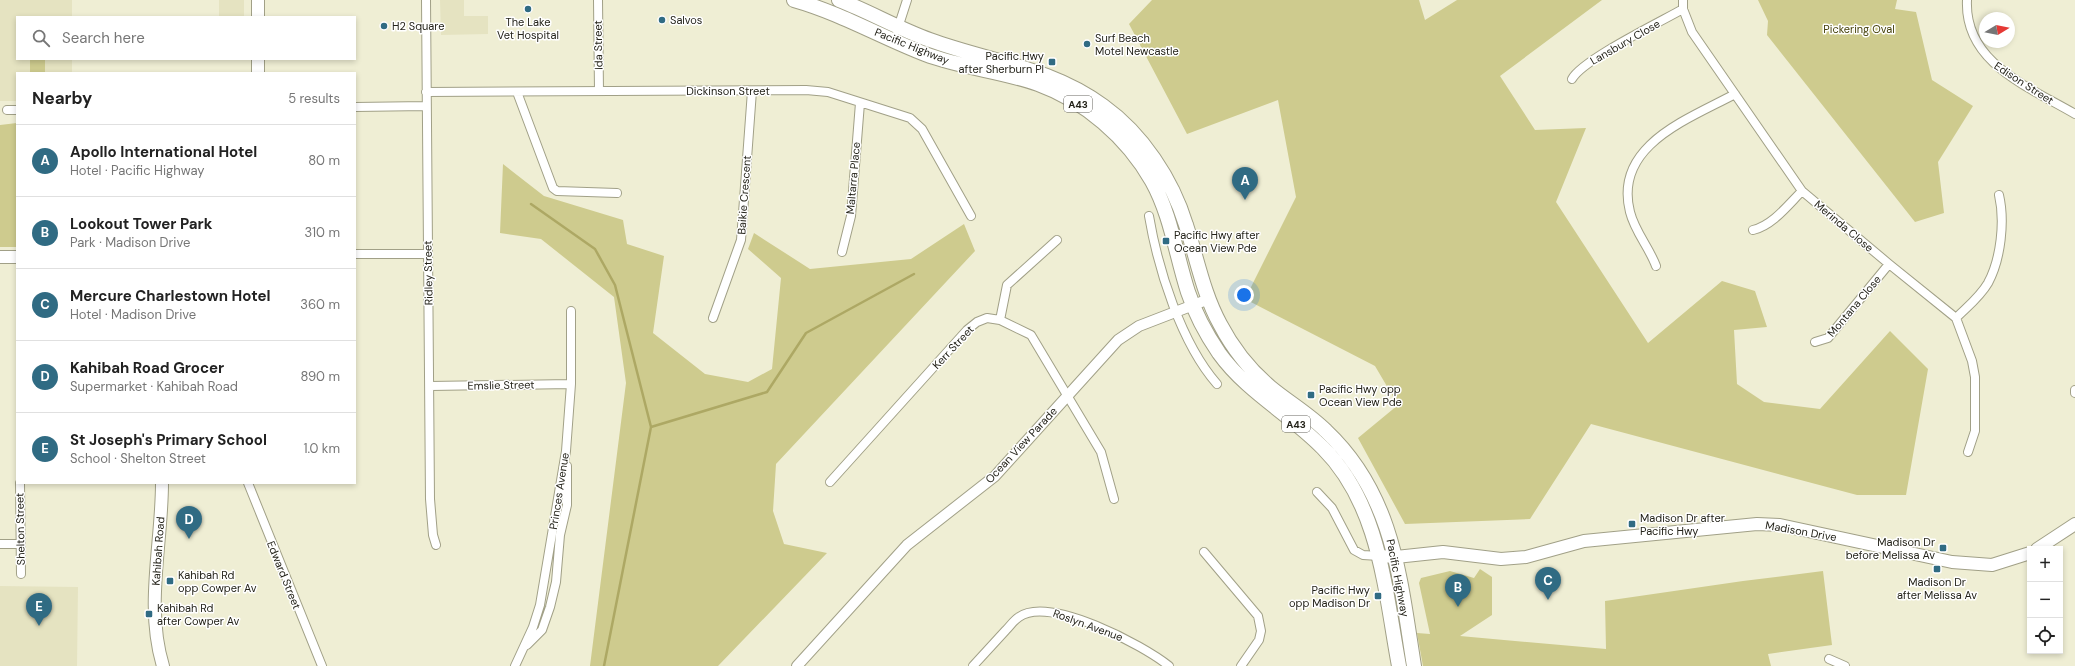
<!DOCTYPE html>
<html lang="en">
<head>
<meta charset="utf-8">
<style>
	:root { --surface:#fff; --page:#f6f6f6; --text:#222; --muted:#767676; --line:#e0e0e0; --accent:#306b83 }
	body { margin:0; font-family:"DM Sans",sans-serif; background:var(--page); color:var(--text) }
	.controls { position:absolute; right:12px; bottom:12px; display:grid; overflow:hidden; border-radius:0px; box-shadow:0 2px 6px #0003 }
	.controls button { width:36px; height:36px; display:grid; place-items:center; padding:0; border:0; border-bottom:1px solid var(--line); background:var(--surface); color:var(--text); font:20px sans-serif }
	.compass { position:absolute; left:1979px; top:12px; width:36px; height:36px; border-radius:50%; background:var(--surface); box-shadow:0 2px 6px #0003; rotate:80deg }
	.you { position:absolute; left:1244px; top:295px; width:14px; height:14px; margin:-10px; border:3px solid #fff; border-radius:50%; background:#1a73e8; box-shadow:0 0 0 6px #1a73e833 }
	.badge { display:grid; place-items:center; width:26px; height:26px; border-radius:50%; background:var(--accent); color:#fff; font-size:13px; font-weight:700 }
	.pin { position:absolute; translate:-50% -33px; filter:drop-shadow(0 1px 2px #0008) }
	.pin::after { content:''; position:absolute; top:21px; width:14px; height:12px; background:inherit; clip-path:polygon(0 0,100% 0,50% 100%) }
	.list { margin:0; padding:0; list-style:none }
	h2 { display:flex; justify-content:space-between; align-items:center; height:52px; margin:0; padding:0 16px; font-size:17px }
	h2 small { font-size:13px; font-weight:400; color:var(--muted) }
	.list li { display:grid; grid-template-columns:26px 1fr auto; gap:12px; align-items:center; box-sizing:border-box; height:72px; padding:0 16px; border-top:1px solid var(--line) }
	.list b { display:block; font-size:15px; white-space:nowrap }
	.list p { margin:0; font-size:13px; white-space:nowrap; color:var(--muted) }
	.list em { font-size:13px; font-style:normal; color:var(--muted) }
	.icon { flex:none; width:22px; height:22px; fill:none; stroke:currentColor; stroke-width:2; stroke-linecap:round; stroke-linejoin:round }
	.map { position:relative; flex:none; width:2075px; height:666px; overflow:hidden }
	.search { position:absolute; background:var(--surface); box-shadow:0 2px 6px #0003; left:16px; top:16px; width:340px; height:44px; display:flex; align-items:center; gap:10px; box-sizing:border-box; padding:0 14px; border-radius:0px; color:var(--muted); font-size:15px }
	.panel { position:absolute; background:var(--surface); box-shadow:0 2px 6px #0003; left:16px; top:72px; width:340px; height:412px; border-radius:0px }
	.map>svg:first-child { display:block }
	.built { fill:#e5e3c1 }
	.green { fill:#cecb8e }
	.lines { fill:none; stroke-linecap:round; stroke-linejoin:round }
	.stream { stroke:#ada864; stroke-width:2.5 }
	.minor-casing { stroke:#a1a087; stroke-width:10 }
	.tertiary-casing { stroke:#a1a087; stroke-width:12 }
	.secondary-casing { stroke:#a1a087; stroke-width:14 }
	.trunk-casing { stroke:#a1a087; stroke-width:16 }
	.minor { stroke:#fff; stroke-width:8 }
	.tertiary { stroke:#fff; stroke-width:10 }
	.secondary { stroke:#fff; stroke-width:12 }
	.trunk { stroke:#fff; stroke-width:14 }
	.poi-dot { fill:#306b83; stroke:#fff; stroke-width:1.5 }
	.labels { text-anchor:middle; dominant-baseline:central; stroke-width:3; stroke-linejoin:round; paint-order:stroke }
	.shield { fill:#fff; stroke:#66655f; stroke-width:1 }
	.shield-label { font-size:10px; font-weight:bold; fill:#24231a }
	.poi-label { font-size:11px; fill:#24231a; stroke:#fff; text-anchor:start }
	.park-label { font-size:11px; fill:#46420b; stroke:#fff }
	.street-label { font-size:11px; fill:#24231a; stroke:#fff }
</style>
</head>
<body>
<div class="map">
<svg width="2075" height="666" viewBox="0 0 2075 666">
	<rect width="100%" height="100%" fill="#efeed4"/>
	<path class="built" d="M0,0H72V17H17V59H72V73H17V101H0Z
		M219,0H244V17H219Z
		M440,0H464V16H488V34L441,35Z
		M0,586L78,587L77,666H0Z"/>
	<path class="green" d="M1152,0H1419L1425,20L1457,0H1602L1500,76L1535,130L1586,128L1556,202L1648,343L1722,281L1755,291L1767,327L1734,330L1737,384L1764,402L1820,409L1890,331L1928,369L1906,495H1857L1591,424L1530,519L1405,524L1358,438L1398,405L1375,366L1245,299L1296,197L1278,100L1187,134L1129,24Z
		M1758,0H1897L1895,9L1916,12L1932,80L1973,106L1938,162L1944,213L1915,222L1767,35L1768,21Z
		M30,59H45V73H30Z
		M17,123V247H0V125Z
		M503,164L544,196L623,220L627,244L664,256L653,333L705,374L748,382L772,369L781,278L748,249L754,233L810,269L911,259L964,224L975,251L776,464L773,511L784,544L827,553L718,666H590L626,383L614,297L541,239L500,233Z
		M1480,569L1492,577V615L1460,636L1606,649L1605,601L1743,581L1823,571L1832,645L1768,654L1771,666H1423L1417,633L1430,634L1419,583L1421,578L1450,571L1474,578Z"/>
	<g class="lines">
		<path class="stream" d="M531,204L595,249L615,285L651,427L604,666
			M651,427L767,392L806,333L914,274"/>
		<g class="minor-casing">
			<path id="minor" d="M426,0L430,499L433,535L436,545
				M598,0L599,91
				M1683,0V9L1692,32L1802,191L1889,264L1956,318L1972,361L1975,377V431L1968,452
				M1967,0C1964,63 2029,87 2075,114
				M897,31L907,0
				M1572,79C1582,60 1660,22 1683,9
				M426,92L806,90L828,92L910,118L922,129L971,216
				M517,92L553,188L557,191L617,193
				M355,107L426,106
				M7,110H17
				M1149,216C1158,269 1181,343 1217,384
				M1753,230C1773,225 1788,205 1802,191
				M842,252L851,216L860,103
				M355,254H427
				M1656,266C1649,247 1635,232 1630,212C1613,145 1689,119 1735,94
				M713,318L741,240L752,91
				M1956,318C1967,307 1980,297 1988,283C2001,259 2005,221 1999,195
				M1000,320L1007,285L1057,240
				M1815,342L1828,338L1889,264
				M430,386L571,384
				M2075,393V390
				M830,482L967,330L977,322L987,318L1000,320L1031,335L1101,452L1114,499
				M20,483L21,574
				M248,483L322,666
				M1317,492L1332,508L1354,550L1363,555L1379,556
				M0,544H20
				M1204,552L1258,616L1261,631L1259,640L1241,666
				M527,645L542,630L550,607L556,582L560,535L567,505V466
				M1829,659L1845,666
				M515,666L533,627L540,605L566,451L571,384V311
				M973,666C984,654 995,642 1006,630C1010,626 1014,620 1019,617C1049,595 1143,645 1169,666"/>
		</g>
		<g class="tertiary-casing">
			<path id="tertiary" d="M797,666L907,545L995,476L1118,340L1139,326L1209,299"/>
		</g>
		<g class="secondary-casing">
			<path id="secondary" d="M258,0V17
				M258,59V73
				M0,257H17
				M162,483C162,544 145,607 163,666
				M2037,549L2075,524
				M1379,556L1396,557L1443,552L1501,559L1526,557L1584,541L1757,524L1780,525L1952,562L1992,565L2030,553"/>
		</g>
		<g class="trunk-casing">
			<path id="trunk" d="M794,0C840,13 881,37 925,54C962,68 1002,71 1038,84C1085,101 1127,137 1152,181C1171,215 1176,255 1188,292C1195,313 1206,334 1219,353C1247,392 1290,414 1323,448C1380,505 1385,591 1399,666
				M839,0C870,12 899,29 930,40C990,62 1050,67 1103,106C1142,134 1172,179 1186,225C1197,258 1203,293 1220,324C1232,347 1250,370 1270,387C1288,402 1309,414 1326,431C1394,495 1400,579 1414,666"/>
		</g>
		<use href="#minor" class="minor"/>
		<use href="#tertiary" class="tertiary"/>
		<use href="#secondary" class="secondary"/>
		<use href="#trunk" class="trunk"/>
	</g>
	<g class="poi-dot">
		<circle cx="528" cy="9" r="4"/>
		<circle cx="662" cy="20" r="4"/>
		<circle cx="384" cy="26" r="4"/>
		<circle cx="1087" cy="44" r="4"/>
		<rect x="1048" y="58" width="8" height="8" rx="2"/>
		<rect x="1162" y="237" width="8" height="8" rx="2"/>
		<rect x="1307" y="391" width="8" height="8" rx="2"/>
		<rect x="1628" y="520" width="8" height="8" rx="2"/>
		<rect x="1939" y="544" width="8" height="8" rx="2"/>
		<rect x="1933" y="565" width="8" height="8" rx="2"/>
		<rect x="166" y="577" width="8" height="8" rx="2"/>
		<rect x="1374" y="592" width="8" height="8" rx="2"/>
		<rect x="145" y="610" width="8" height="8" rx="2"/>
	</g>
	<g class="labels">
		<g class="shield">
			<rect x="1064" y="96" width="28" height="16" rx="3"/>
			<rect x="1282" y="416" width="28" height="16" rx="3"/>
		</g>
		<g class="shield-label">
			<text x="1078" y="104">A43</text>
			<text x="1296" y="424">A43</text>
		</g>
		<g class="poi-label">
			<text x="670" y="20">Salvos</text>
			<text x="528" y="22" text-anchor="middle">The Lake<tspan x="528" dy="13">Vet Hospital</tspan></text>
			<text x="392" y="26">H2 Square</text>
			<text x="1095" y="38">Surf Beach<tspan x="1095" dy="13">Motel Newcastle</tspan></text>
			<text x="1044" y="56" text-anchor="end">Pacific Hwy<tspan x="1044" dy="13">after Sherburn Pl</tspan></text>
			<text x="1174" y="235">Pacific Hwy after<tspan x="1174" dy="13">Ocean View Pde</tspan></text>
			<text x="1319" y="389">Pacific Hwy opp<tspan x="1319" dy="13">Ocean View Pde</tspan></text>
			<text x="1640" y="518">Madison Dr after<tspan x="1640" dy="13">Pacific Hwy</tspan></text>
			<text x="1935" y="542" text-anchor="end">Madison Dr<tspan x="1935" dy="13">before Melissa Av</tspan></text>
			<text x="178" y="575">Kahibah Rd<tspan x="178" dy="13">opp Cowper Av</tspan></text>
			<text x="1937" y="582" text-anchor="middle">Madison Dr<tspan x="1937" dy="13">after Melissa Av</tspan></text>
			<text x="1370" y="590" text-anchor="end">Pacific Hwy<tspan x="1370" dy="13">opp Madison Dr</tspan></text>
			<text x="157" y="608">Kahibah Rd<tspan x="157" dy="13">after Cowper Av</tspan></text>
		</g>
		<g class="park-label">
			<text x="1859" y="29">Pickering Oval</text>
		</g>
		<g class="street-label">
			<text transform="translate(1625 42) rotate(-30)">Lansbury Close</text>
			<text transform="translate(598 45) rotate(-91)">Ida Street</text>
			<text transform="translate(912 46) rotate(22)">Pacific Highway</text>
			<text transform="translate(2024 83) rotate(33)">Edison Street</text>
			<text x="728" y="91">Dickinson Street</text>
			<text transform="translate(853 178) rotate(-85)">Maltarra Place</text>
			<text transform="translate(744 195) rotate(-86)">Baikie Crescent</text>
			<text transform="translate(1844 226) rotate(40)">Merinda Close</text>
			<text transform="translate(428 273) rotate(-91)">Ridley Street</text>
			<text transform="translate(1854 306) rotate(-50)">Montana Close</text>
			<text transform="translate(953 347) rotate(-47)">Kerr Street</text>
			<text transform="translate(501 385) rotate(-1)">Emslie Street</text>
			<text transform="translate(1021 445) rotate(-47)">Ocean View Parade</text>
			<text transform="translate(559 491) rotate(-81)">Princes Avenue</text>
			<text transform="translate(20 529) rotate(-91)">Shelton Street</text>
			<text transform="translate(1801 531) rotate(10)">Madison Drive</text>
			<text transform="translate(158 551) rotate(-86)">Kahibah Road</text>
			<text transform="translate(284 575) rotate(68)">Edward Street</text>
			<text transform="translate(1398 578) rotate(79)">Pacific Highway</text>
			<text transform="translate(1088 625) rotate(20)">Roslyn Avenue</text>
		</g>
	</g>
</svg>
<div class="controls">
<button>+</button>
<button>−</button>
<button><svg class="icon" aria-label="locate" viewBox="0 0 24 24"><circle cx="12" cy="12" r="6"/><path d="M12 2v4M12 18v4M2 12h4M18 12h4"/></svg></button>
</div>
<svg class="compass" viewBox="-18 -18 36 36"><path d="M0-13l5 13h-10z" fill="#e53935"/><path d="M0 13l5-13h-10z" fill="#767676"/></svg>
<div class="you"></div>
<div class="pin badge" style="left:1245px;top:200px">A</div>
<div class="pin badge" style="left:1458px;top:607px">B</div>
<div class="pin badge" style="left:1548px;top:600px">C</div>
<div class="pin badge" style="left:189px;top:539px">D</div>
<div class="pin badge" style="left:39px;top:626px">E</div>
<div class="search"><svg class="icon" aria-label="search" viewBox="0 0 24 24"><circle cx="10" cy="10" r="6"/><path d="M15 15l6 6"/></svg>Search here</div>
<section class="panel">
<h2>Nearby<small>5 results</small></h2>
<ul class="list">
<li><span class="badge">A</span><div><b>Apollo International Hotel</b><p>Hotel · Pacific Highway</p></div><em>80 m</em></li>
<li><span class="badge">B</span><div><b>Lookout Tower Park</b><p>Park · Madison Drive</p></div><em>310 m</em></li>
<li><span class="badge">C</span><div><b>Mercure Charlestown Hotel</b><p>Hotel · Madison Drive</p></div><em>360 m</em></li>
<li><span class="badge">D</span><div><b>Kahibah Road Grocer</b><p>Supermarket · Kahibah Road</p></div><em>890 m</em></li>
<li><span class="badge">E</span><div><b>St Joseph's Primary School</b><p>School · Shelton Street</p></div><em>1.0 km</em></li>
</ul>
</section>
</div>
</body>
</html>
